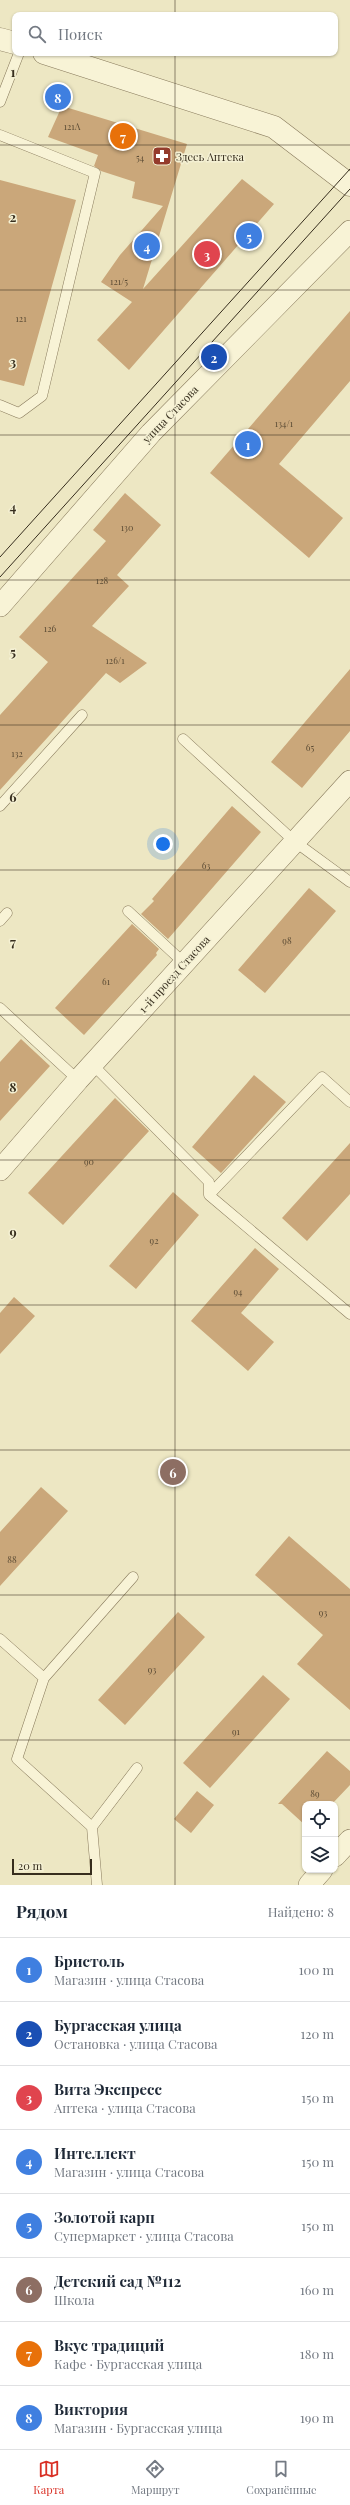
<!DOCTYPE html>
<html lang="ru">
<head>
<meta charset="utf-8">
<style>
	:root { --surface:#fff; --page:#f6f6f7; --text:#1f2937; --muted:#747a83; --line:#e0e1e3; --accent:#d93025 }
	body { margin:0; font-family:"Playfair Display",serif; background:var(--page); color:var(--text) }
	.controls { position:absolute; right:12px; bottom:12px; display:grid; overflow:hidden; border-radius:8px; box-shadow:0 1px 3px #0004 }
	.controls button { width:36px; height:36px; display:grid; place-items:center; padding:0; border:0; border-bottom:1px solid var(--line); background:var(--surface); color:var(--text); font:20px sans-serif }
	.scale { position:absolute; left:12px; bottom:10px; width:80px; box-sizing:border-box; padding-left:4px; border:2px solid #372e1e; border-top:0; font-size:11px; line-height:14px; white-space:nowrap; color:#372e1e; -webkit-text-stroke:3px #f4f0d3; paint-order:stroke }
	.you { position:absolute; left:163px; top:844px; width:14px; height:14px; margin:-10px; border:3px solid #fff; border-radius:50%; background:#1a73e8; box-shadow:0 0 0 6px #1a73e833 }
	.badge { display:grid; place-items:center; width:26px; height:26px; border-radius:50%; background:var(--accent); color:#fff; font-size:13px; font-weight:700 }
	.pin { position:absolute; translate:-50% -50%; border:2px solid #fff; box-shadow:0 1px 4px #0006 }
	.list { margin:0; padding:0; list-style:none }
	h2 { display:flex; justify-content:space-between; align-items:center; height:52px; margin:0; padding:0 16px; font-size:17px }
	h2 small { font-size:13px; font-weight:400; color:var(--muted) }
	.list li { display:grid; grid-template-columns:26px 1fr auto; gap:12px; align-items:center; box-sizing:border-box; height:64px; padding:0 16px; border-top:1px solid var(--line) }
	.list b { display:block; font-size:15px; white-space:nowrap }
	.list p { margin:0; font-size:13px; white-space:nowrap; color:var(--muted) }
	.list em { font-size:13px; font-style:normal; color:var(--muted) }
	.icon { flex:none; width:22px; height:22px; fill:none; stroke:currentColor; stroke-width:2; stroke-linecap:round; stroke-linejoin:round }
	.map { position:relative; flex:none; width:350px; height:1885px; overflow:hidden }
	.search { position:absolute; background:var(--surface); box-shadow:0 1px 3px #0004; left:12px; right:12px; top:12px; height:44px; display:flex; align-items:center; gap:10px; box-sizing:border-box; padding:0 14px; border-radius:8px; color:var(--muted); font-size:15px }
	.sheet { height:564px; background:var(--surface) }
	nav { display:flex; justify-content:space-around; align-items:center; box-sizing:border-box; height:56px; border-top:1px solid var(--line); background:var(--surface); font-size:11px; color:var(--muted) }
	nav a { display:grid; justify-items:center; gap:2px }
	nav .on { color:var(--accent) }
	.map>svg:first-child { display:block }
	.building { fill:#caa77a }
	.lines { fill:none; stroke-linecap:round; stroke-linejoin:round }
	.service-casing { stroke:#87795b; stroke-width:11 }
	.minor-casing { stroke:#87795b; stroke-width:22 }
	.tertiary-casing { stroke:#87795b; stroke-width:23 }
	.service { stroke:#f8f3d6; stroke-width:10 }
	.minor { stroke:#f8f3d6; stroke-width:21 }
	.tertiary { stroke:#f8f3d6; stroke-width:22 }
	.tram { stroke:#372e1e; stroke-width:1 }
	.grid { fill:none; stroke:#372e1e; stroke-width:1; stroke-opacity:0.55 }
	.labels { text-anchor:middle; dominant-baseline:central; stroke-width:3; stroke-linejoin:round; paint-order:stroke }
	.number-label { font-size:9px; fill:#5c4c35 }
	.poi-label { font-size:11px; fill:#372e1e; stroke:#f4f0d3; text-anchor:start }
	.street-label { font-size:11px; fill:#372e1e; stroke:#f4f0d3 }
	.grid-label { font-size:13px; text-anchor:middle; font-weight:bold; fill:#372e1e; stroke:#f4f0d3; stroke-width:3; stroke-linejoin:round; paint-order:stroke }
</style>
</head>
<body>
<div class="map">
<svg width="350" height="1885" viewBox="0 0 350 1885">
	<rect width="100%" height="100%" fill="#ede7c3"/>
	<path class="building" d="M62,106L187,144L143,289L242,179L274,204L129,370L97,340L132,302L101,282L120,255L163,206L132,198L135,182L101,171L94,166L98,155L48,137Z
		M0,180L76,200L24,386L0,380Z
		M350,311V381L279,464L343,518L309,558L210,473Z
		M125,493L161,525L117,575L129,586L92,626L147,663L120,683L106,673L0,790V715L48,662L19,637L106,541L93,530Z
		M350,669V731L302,788L271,762Z
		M232,806L261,832L168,939L141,914L154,901L152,899Z
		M309,888L336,911L265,993L238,970Z
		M132,924L159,949L156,953L157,955L84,1035L55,1008Z
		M21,1039L50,1066L0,1121V1062Z
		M254,1075L286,1102L221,1173L192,1147Z
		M115,1098L149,1131L63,1225L28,1193Z
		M350,1143V1194L307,1241L282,1218Z
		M173,1192L199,1215L136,1289L109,1266Z
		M255,1248L279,1269L241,1313L274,1342L248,1371L191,1321Z
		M14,1297L35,1316L0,1354V1313Z
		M41,1487L68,1511L0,1586V1532Z
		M289,1536L350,1589V1710L297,1664L323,1635L255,1575Z
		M178,1612L205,1637L125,1725L98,1700Z
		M263,1675L290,1699L210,1788L183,1763Z
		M327,1751L350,1771V1785L332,1804H305V1825L282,1804H278Z
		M197,1791L214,1805L191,1833L174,1819Z"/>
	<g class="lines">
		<g class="service-casing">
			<path id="service" d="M0,102L19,53
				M0,135L95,173L42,396L19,413L0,405
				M183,739L294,841L350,882
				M0,806L82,715
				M128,911L184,963
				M0,921L7,913
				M0,1008L78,1080
				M94,1066L209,1182V1195L350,1314
				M209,1195L322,1077L350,1102
				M0,1639L44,1678
				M92,1827L137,1768
				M97,1885L92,1827L17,1759L44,1678L133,1577"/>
		</g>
		<g class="minor-casing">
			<path id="minor" d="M0,606L151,433L350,231
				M0,1170L78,1080L350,781
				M335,1856L350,1840
				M309,1885L322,1870"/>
		</g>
		<g class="tertiary-casing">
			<path id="tertiary" d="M0,39L15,43
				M44,53L274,127L350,185"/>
		</g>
		<use href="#service" class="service"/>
		<use href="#minor" class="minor"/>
		<use href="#tertiary" class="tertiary"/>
		<path class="tram" d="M0,557L350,169
			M0,577L350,189"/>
	</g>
	<path class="grid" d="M175,0V15M175,53V1885M0,145H350M0,290H350M0,435H350M0,580H350M0,725H350M0,870H350M0,1015H350M0,1160H350M0,1305H350M0,1450H350M0,1595H350M0,1740H350"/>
	<defs>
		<g id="pharmacy-square" transform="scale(1)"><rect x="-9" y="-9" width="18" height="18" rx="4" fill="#943b2c" stroke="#f4f0d3"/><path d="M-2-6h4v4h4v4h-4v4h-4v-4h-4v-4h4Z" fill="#fff"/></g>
	</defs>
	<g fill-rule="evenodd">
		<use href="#pharmacy-square" x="162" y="156"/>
	</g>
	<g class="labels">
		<g class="number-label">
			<text x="72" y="126">121А</text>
			<text x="140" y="157">54</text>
			<text x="119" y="281">121/5</text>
			<text x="21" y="318">121</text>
			<text x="284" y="423">134/1</text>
			<text x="127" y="527">130</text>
			<text x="102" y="580">128</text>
			<text x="50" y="628">126</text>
			<text x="115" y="660">126/1</text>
			<text x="310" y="747">65</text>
			<text x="17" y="753">132</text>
			<text x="206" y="865">63</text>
			<text x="287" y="940">98</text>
			<text x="106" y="981">61</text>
			<text x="89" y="1161">90</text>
			<text x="154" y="1240">92</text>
			<text x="238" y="1291">94</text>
			<text x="12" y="1559">88</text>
			<text x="323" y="1612">93</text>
			<text x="152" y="1669">93</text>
			<text x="236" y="1731">91</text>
			<text x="315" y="1793">89</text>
		</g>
		<g class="poi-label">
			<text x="176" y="156">Здесь Аптека</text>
		</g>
		<g class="street-label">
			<text transform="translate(170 414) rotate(-46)">улица Стасова</text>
			<text transform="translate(174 974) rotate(-48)">1-й проезд Стасова</text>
		</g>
	</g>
	<g class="grid-label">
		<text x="13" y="77">1</text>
		<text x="13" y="222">2</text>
		<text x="13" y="367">3</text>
		<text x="13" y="512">4</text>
		<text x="13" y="657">5</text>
		<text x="13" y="802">6</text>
		<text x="13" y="947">7</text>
		<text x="13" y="1092">8</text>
		<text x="13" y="1237">9</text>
	</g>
</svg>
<div class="controls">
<button><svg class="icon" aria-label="locate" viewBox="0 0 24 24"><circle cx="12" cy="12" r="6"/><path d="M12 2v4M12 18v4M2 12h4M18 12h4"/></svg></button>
<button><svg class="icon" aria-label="layers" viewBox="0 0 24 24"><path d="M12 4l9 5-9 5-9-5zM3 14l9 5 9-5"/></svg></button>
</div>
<div class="scale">20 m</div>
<div class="you"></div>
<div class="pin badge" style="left:248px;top:444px;background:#3f7fe0">1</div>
<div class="pin badge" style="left:214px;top:357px;background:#1a4fb4">2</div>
<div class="pin badge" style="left:207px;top:254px;background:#e0444e">3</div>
<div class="pin badge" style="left:147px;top:246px;background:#3f7fe0">4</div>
<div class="pin badge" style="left:249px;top:236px;background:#3f7fe0">5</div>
<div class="pin badge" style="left:173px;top:1472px;background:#8d6e63">6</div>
<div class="pin badge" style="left:123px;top:136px;background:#e8710a">7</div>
<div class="pin badge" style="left:58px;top:97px;background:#3f7fe0">8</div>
<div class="search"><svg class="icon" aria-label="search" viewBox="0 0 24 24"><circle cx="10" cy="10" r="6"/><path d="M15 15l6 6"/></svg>Поиск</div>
</div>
<section class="sheet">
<h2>Рядом<small>Найдено: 8</small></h2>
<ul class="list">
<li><span class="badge" style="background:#3f7fe0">1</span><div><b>Бристоль</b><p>Магазин · улица Стасова</p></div><em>100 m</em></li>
<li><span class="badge" style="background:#1a4fb4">2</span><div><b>Бургасская улица</b><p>Остановка · улица Стасова</p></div><em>120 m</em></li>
<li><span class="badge" style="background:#e0444e">3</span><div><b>Вита Экспресс</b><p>Аптека · улица Стасова</p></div><em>150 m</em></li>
<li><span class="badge" style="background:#3f7fe0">4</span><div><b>Интеллект</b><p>Магазин · улица Стасова</p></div><em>150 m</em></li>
<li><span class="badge" style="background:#3f7fe0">5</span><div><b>Золотой карп</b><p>Супермаркет · улица Стасова</p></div><em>150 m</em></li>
<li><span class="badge" style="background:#8d6e63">6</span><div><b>Детский сад №112</b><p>Школа</p></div><em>160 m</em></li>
<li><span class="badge" style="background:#e8710a">7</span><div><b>Вкус традиций</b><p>Кафе · Бургасская улица</p></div><em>180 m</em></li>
<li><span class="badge" style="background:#3f7fe0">8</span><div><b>Виктория</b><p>Магазин · Бургасская улица</p></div><em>190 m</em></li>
</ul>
</section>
<nav>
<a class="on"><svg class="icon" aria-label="map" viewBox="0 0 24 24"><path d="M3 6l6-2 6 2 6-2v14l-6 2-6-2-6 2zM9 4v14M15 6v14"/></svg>Карта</a>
<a><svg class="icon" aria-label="directions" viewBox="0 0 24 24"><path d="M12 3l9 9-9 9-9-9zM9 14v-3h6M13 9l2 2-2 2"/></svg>Маршрут</a>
<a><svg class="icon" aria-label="saved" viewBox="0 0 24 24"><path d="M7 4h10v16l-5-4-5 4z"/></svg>Сохранённые</a>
</nav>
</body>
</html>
